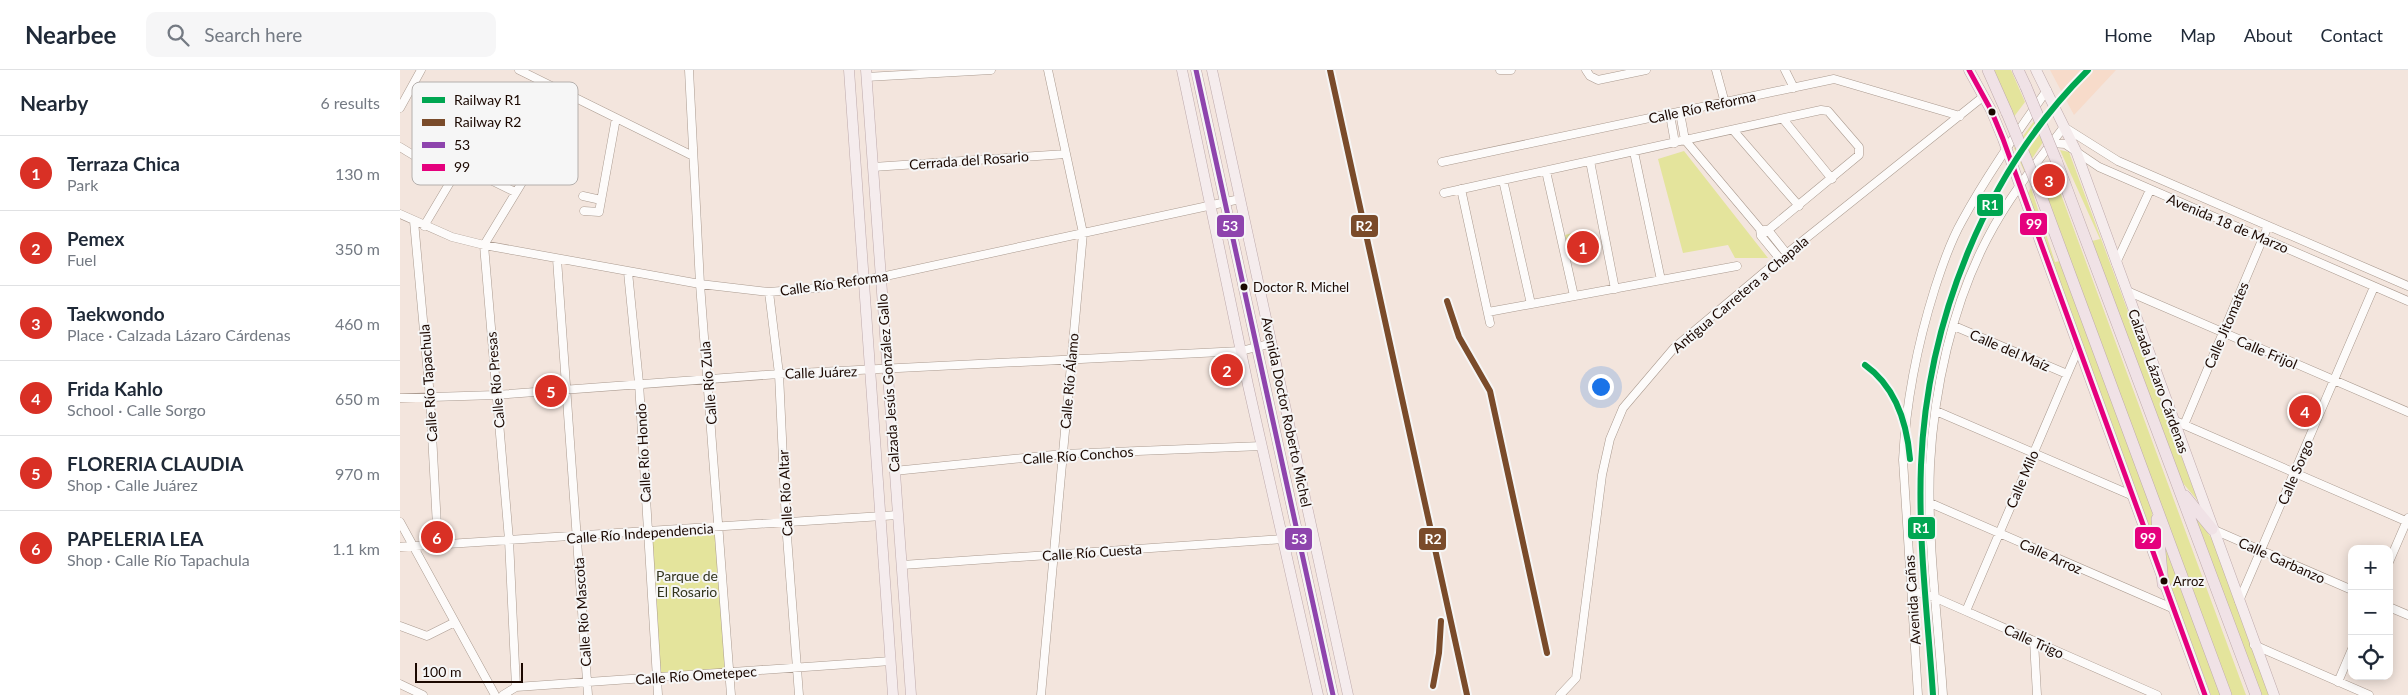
<!DOCTYPE html>
<html lang="en">
<head>
<meta charset="utf-8">
<style>
	:root { --surface:#fff; --page:#f6f6f7; --text:#1f2937; --muted:#747a83; --line:#e0e1e3; --accent:#d93025 }
	body { margin:0; font-family:Lato,sans-serif; background:var(--page); color:var(--text) }
	.controls { position:absolute; right:15px; bottom:15px; display:grid; overflow:hidden; border-radius:10px; box-shadow:0 2px 12px #0003 }
	.controls button { width:45px; height:45px; display:grid; place-items:center; padding:0; border:0; border-bottom:1px solid var(--line); background:var(--surface); color:var(--text); font:25px sans-serif }
	.scale { position:absolute; left:15px; bottom:12px; width:108px; box-sizing:border-box; padding-left:5px; border:2px solid #1b0800; border-top:0; font-size:14px; line-height:18px; white-space:nowrap; color:#1b0800; -webkit-text-stroke:4px #f6f6f6; paint-order:stroke }
	.you { position:absolute; left:1200px; top:316px; width:18px; height:18px; margin:-12px; border:4px solid #fff; border-radius:50%; background:#1a73e8; box-shadow:0 0 0 8px #1a73e833 }
	.badge { display:grid; place-items:center; width:32px; height:32px; border-radius:50%; background:var(--accent); color:#fff; font-size:16px; font-weight:700 }
	.pin { position:absolute; translate:-50% -50%; border:2px solid #fff; box-shadow:0 1px 5px #0006 }
	.list { margin:0; padding:0; list-style:none }
	h2 { display:flex; justify-content:space-between; align-items:center; height:65px; margin:0; padding:0 20px; font-size:21px }
	h2 small { font-size:16px; font-weight:400; color:var(--muted) }
	.list li { display:grid; grid-template-columns:32px 1fr auto; gap:15px; align-items:center; box-sizing:border-box; height:75px; padding:0 20px; border-top:1px solid var(--line) }
	.list b { display:block; font-size:19px; white-space:nowrap }
	.list p { margin:0; font-size:16px; white-space:nowrap; color:var(--muted) }
	.list em { font-size:16px; font-style:normal; color:var(--muted) }
	.icon { flex:none; width:28px; height:28px; fill:none; stroke:currentColor; stroke-width:2; stroke-linecap:round; stroke-linejoin:round }
	.map { position:relative; flex:none; width:2008px; height:625px; overflow:hidden }
	header { display:flex; align-items:center; gap:30px; box-sizing:border-box; height:70px; padding:0 25px; background:var(--surface); border-bottom:1px solid var(--line) }
	header strong { font-size:24px }
	nav { display:flex; gap:28px; margin-inline-start:auto; font-size:18px }
	.search { width:350px; height:45px; background:var(--page); display:flex; align-items:center; gap:12px; box-sizing:border-box; padding:0 18px; border-radius:10px; color:var(--muted); font-size:19px }
	main { display:flex }
	aside { flex:1; background:var(--surface) }
	.map>svg:first-child { display:block }
	.built { fill:#f7dbca }
	.green { fill:#e4e49c }
	.lines { fill:none; stroke-linecap:round; stroke-linejoin:round }
	.minor-casing { stroke:#aa9a8f; stroke-width:9 }
	.major-casing { stroke:#beaaac; stroke-width:11 }
	.highway-casing { stroke:#beaaac; stroke-width:12 }
	.minor { stroke:#fdfbfa; stroke-width:8 }
	.major { stroke:#f5eced; stroke-width:10 }
	.highway { stroke:#f0e2e6; stroke-width:11 }
	.highway-bridge-casing { stroke:#beaaac; stroke-width:12; stroke-linecap:butt }
	.highway-bridge { stroke:#f0e2e6; stroke-width:11 }
	.bus-1-casing { stroke:#f6f6f6; stroke-width:9 }
	.bus-2-casing { stroke:#f6f6f6; stroke-width:9 }
	.bus-1 { stroke:#8e44ad; stroke-width:5 }
	.bus-2 { stroke:#e5007d; stroke-width:5 }
	.rail-1-casing { stroke:#f6f6f6; stroke-width:10 }
	.rail-2-casing { stroke:#f6f6f6; stroke-width:10 }
	.rail-1 { stroke:#00a651; stroke-width:6 }
	.rail-2 { stroke:#7a4b2a; stroke-width:6 }
	.bus-dot { fill:#1b0800; stroke:#f6f6f6; stroke-width:2 }
	.labels { text-anchor:middle; dominant-baseline:central; stroke-width:4; stroke-linejoin:round; paint-order:stroke }
	.bus-label { font-size:13px; fill:#1b0800; stroke:#f6f6f6; text-anchor:start }
	.street-label { font-size:14px; fill:#1b0800; stroke:#f6f6f6 }
	.park-label { font-size:14px; fill:#33351e; stroke:#f6f6f6 }
	.key { fill:#f6f6f6; stroke:#b4afac; stroke-width:1 }
	.key-label { font-size:14px; fill:#1b0800 }
	.line-badge { stroke:#f6f6f6; stroke-width:2 }
	.badge-label { font-size:14px; text-anchor:middle; font-weight:bold; fill:#fff }
</style>
</head>
<body>
<header>
<strong>Nearbee</strong>
<div class="search"><svg class="icon" aria-label="search" viewBox="0 0 24 24"><circle cx="10" cy="10" r="6"/><path d="M15 15l6 6"/></svg>Search here</div>
<nav><a>Home</a><a>Map</a><a>About</a><a>Contact</a></nav>
</header>
<main>
<aside>
<h2>Nearby<small>6 results</small></h2>
<ul class="list">
<li><span class="badge">1</span><div><b>Terraza Chica</b><p>Park</p></div><em>130 m</em></li>
<li><span class="badge">2</span><div><b>Pemex</b><p>Fuel</p></div><em>350 m</em></li>
<li><span class="badge">3</span><div><b>Taekwondo</b><p>Place · Calzada Lázaro Cárdenas</p></div><em>460 m</em></li>
<li><span class="badge">4</span><div><b>Frida Kahlo</b><p>School · Calle Sorgo</p></div><em>650 m</em></li>
<li><span class="badge">5</span><div><b>FLORERIA CLAUDIA</b><p>Shop · Calle Juárez</p></div><em>970 m</em></li>
<li><span class="badge">6</span><div><b>PAPELERIA LEA</b><p>Shop · Calle Río Tapachula</p></div><em>1.1 km</em></li>
</ul>
</aside>
<div class="map">
<svg width="2008" height="625" viewBox="0 0 2008 625">
	<rect width="100%" height="100%" fill="#f3e5dd"/>
	<path class="built" d="M1650,0H1716L1674,45Z"/>
	<path class="green" d="M1594,0H1611L1625,32L1613,48Z
		M1641,42L1649,63L1624,101L1614,78Z
		M1660,80L1669,82L1798,431L1782,412L1692,171L1700,169Z
		M1284,81L1368,188H1335L1328,175L1283,183L1258,89Z
		M1649,92L1846,625H1830L1639,106Z
		M1631,118L1655,192L1660,191L1752,437L1753,476L1627,124Z
		M1179,161L1183,170L1198,167V186L1172,191L1165,165Z
		M1793,442L1812,469L1869,625H1860Z
		M1760,456L1822,625H1811L1769,514Z
		M318,460L327,601L259,606L249,465Z"/>
	<g class="lines">
		<g class="minor-casing">
			<path id="minor" d="M119,0L293,86
				M289,0L300,214L331,625
				M1100,0H1111
				M1186,0L1190,6L1198,10L1246,0
				M1316,0L1325,33
				M1385,0L1394,18
				M466,7L591,0
				M13,15L57,39
				M0,38L21,0
				M1280,43L1285,70L1360,159L1361,166L1380,189
				M1270,45L1275,73
				M1383,49L1432,109
				M97,53L142,81
				M1333,60L1399,136
				M1652,73L1665,74L1699,97L2008,231
				M0,77L28,94
				M1234,82L1261,210
				M1190,91L1215,219
				M1042,92L1434,9L1560,46
				M473,97L666,84
				M66,98L115,122
				M1146,101L1174,226
				M1103,110L1131,234
				M1061,119L1090,253
				M1044,123L1421,40L1428,41L1459,77V85L1361,166
				M183,126L201,130
				M184,141L199,142L216,48
				M0,144L52,167L84,175L300,214L369,222L417,218L481,207L840,129
				M14,151L30,327L38,475
				M24,156L52,109
				M1364,160H1368L1387,184
				M157,189L188,625
				M1716,193L1750,120
				M228,202L239,313L258,625
				M1727,221L2008,342
				M369,222L379,304L386,453L399,625
				M1088,242L1337,196
				M1554,256L1667,304
				M0,328L96,325L379,304L841,281L872,273
				M1536,341L1731,425
				M1773,350L2008,452
				M1784,355L1868,156
				M494,401L663,384L862,376
				M1530,433L1772,538
				M0,452L95,625
				M1812,459L1952,520
				M0,477L498,445
				M1989,492L2008,448
				M502,495L883,469
				M1511,520L1536,528L1757,625
				M1839,531L1974,217
				M1989,537L2008,545
				M1566,541L1679,277
				M0,556L27,566L55,552
				M1634,571L1637,625
				M1854,575L1969,625
				M1938,612L1952,579
				M0,614L23,625
				M116,617L109,470L84,175L174,27
				M103,625L116,617L491,591
				M641,625L683,163L648,0
				M1160,625L1176,608L1202,405L1210,369L1223,338L1274,278L1380,189L1584,26
				M1518,625L1503,390C1506,331 1517,275 1535,218C1542,196 1550,172 1562,151C1587,105 1617,63 1647,20
				M1543,625C1538,549 1527,471 1530,395C1534,319 1552,236 1587,169C1608,128 1636,93 1664,57L1718,91L2008,216"/>
		</g>
		<g class="major-casing">
			<path id="major" d="M449,0L493,625
				M466,0L511,625
				M782,0L848,315L918,625
				M796,0L933,625
				M812,0L948,625
				M1569,0L1591,40L1603,69L1805,625
				M1636,0L1676,81L1874,625"/>
		</g>
		<g class="highway-casing">
			<path id="highway" d="M1588,0L1607,43
				M1618,0L1626,17
				M1656,90L1856,625
				M1637,115L1826,625
				M1785,426L1812,459
				M1757,449L1763,514"/>
		</g>
		<use href="#minor" class="minor"/>
		<use href="#major" class="major"/>
		<use href="#highway" class="highway"/>
		<g class="highway-bridge-casing">
			<path id="highway-bridge" d="M1626,17L1656,90
				M1607,43L1637,115"/>
		</g>
		<use href="#highway-bridge" class="highway-bridge"/>
		<g class="bus-1-casing">
			<path id="bus-1" d="M796,0L933,625"/>
		</g>
		<g class="bus-2-casing">
			<path id="bus-2" d="M1569,0L1591,40L1603,69L1805,625"/>
		</g>
		<use href="#bus-1" class="bus-1"/>
		<use href="#bus-2" class="bus-2"/>
		<g class="rail-1-casing">
			<path id="rail-1" d="M1465,295C1496,317 1507,353 1510,389
				M1533,625C1528,549 1518,471 1521,395C1527,251 1585,102 1688,0"/>
		</g>
		<g class="rail-2-casing">
			<path id="rail-2" d="M930,0L1067,625
				M1047,231L1059,267L1090,321L1147,583
				M1033,616L1039,583L1041,551"/>
		</g>
		<use href="#rail-1" class="rail-1"/>
		<use href="#rail-2" class="rail-2"/>
	</g>
	<g class="bus-dot">
		<circle cx="1592" cy="42" r="4.5"/>
		<circle cx="844" cy="217" r="4.5"/>
		<circle cx="1764" cy="511" r="4.5"/>
	</g>
	<g class="labels">
		<g class="bus-label">
			<text x="853" y="217">Doctor R. Michel</text>
			<text x="1773" y="511">Arroz</text>
		</g>
		<g class="street-label">
			<text transform="translate(1302 37) rotate(-12)">Calle Río Reforma</text>
			<text transform="translate(569 90) rotate(-4)">Cerrada del Rosario</text>
			<text transform="translate(1828 153) rotate(23)">Avenida 18 de Marzo</text>
			<text transform="translate(434 213) rotate(-8)">Calle Río Reforma</text>
			<text transform="translate(1340 224) rotate(-40)">Antigua Carretera a Chapala</text>
			<text transform="translate(1826 255) rotate(-67)">Calle Jitomates</text>
			<text transform="translate(1610 280) rotate(23)">Calle del Maíz</text>
			<text transform="translate(1867 282) rotate(23)">Calle Frijol</text>
			<text transform="translate(421 302) rotate(-2)">Calle Juárez</text>
			<text transform="translate(95 310) rotate(-95)">Calle Río Presas</text>
			<text transform="translate(669 311) rotate(-85)">Calle Río Álamo</text>
			<text transform="translate(1759 311) rotate(70)">Calzada Lázaro Cárdenas</text>
			<text transform="translate(28 313) rotate(-94)">Calle Río Tapachula</text>
			<text transform="translate(308 313) rotate(-95)">Calle Río Zula</text>
			<text transform="translate(488 313) rotate(-94)">Calzada Jesús González Gallo</text>
			<text transform="translate(887 342) rotate(78)">Avenida Doctor Roberto Michel</text>
			<text transform="translate(243 383) rotate(-93)">Calle Río Hondo</text>
			<text transform="translate(678 385) rotate(-4)">Calle Río Conchos</text>
			<text transform="translate(1895 402) rotate(-67)">Calle Sorgo</text>
			<text transform="translate(1622 409) rotate(-67)">Calle Milo</text>
			<text transform="translate(385 423) rotate(-93)">Calle Río Altar</text>
			<text transform="translate(240 463) rotate(-4)">Calle Río Independencia</text>
			<text transform="translate(692 482) rotate(-4)">Calle Río Cuesta</text>
			<text transform="translate(1651 486) rotate(24)">Calle Arroz</text>
			<text transform="translate(1882 490) rotate(24)">Calle Garbanzo</text>
			<text transform="translate(1512 530) rotate(-94)">Avenida Cañas</text>
			<text transform="translate(182 542) rotate(-94)">Calle Río Mascota</text>
			<text transform="translate(1634 571) rotate(24)">Calle Trigo</text>
			<text transform="translate(296 605) rotate(-4)">Calle Río Ometepec</text>
		</g>
		<g class="park-label">
			<text x="287" y="505">Parque de<tspan x="287" dy="16">El Rosario</tspan></text>
		</g>
	</g>
	<rect x="12" y="12" width="166" height="103" rx="8" class="key"/>
	<rect x="22" y="27" width="23" height="6" fill="#00a651"/>
	<rect x="22" y="49" width="23" height="7" fill="#7a4b2a"/>
	<rect x="22" y="72" width="23" height="6" fill="#8e44ad"/>
	<rect x="22" y="94" width="23" height="7" fill="#e5007d"/>
	<g class="key-label">
		<text x="54" y="35">Railway R1</text>
		<text x="54" y="57">Railway R2</text>
		<text x="54" y="80">53</text>
		<text x="54" y="102">99</text>
	</g>
	<g class="line-badge">
		<rect x="1576" y="123" width="28" height="24" rx="5" fill="#00a651"/>
		<rect x="1619" y="142" width="29" height="24" rx="5" fill="#e5007d"/>
		<rect x="816" y="144" width="29" height="24" rx="5" fill="#8e44ad"/>
		<rect x="950" y="144" width="29" height="24" rx="5" fill="#7a4b2a"/>
		<rect x="1507" y="446" width="29" height="24" rx="5" fill="#00a651"/>
		<rect x="1734" y="456" width="28" height="24" rx="5" fill="#e5007d"/>
		<rect x="884" y="457" width="29" height="24" rx="5" fill="#8e44ad"/>
		<rect x="1018" y="457" width="29" height="24" rx="5" fill="#7a4b2a"/>
	</g>
	<g class="badge-label">
		<text x="1590" y="140">R1</text>
		<text x="1634" y="159">99</text>
		<text x="830" y="161">53</text>
		<text x="964" y="161">R2</text>
		<text x="1521" y="463">R1</text>
		<text x="1748" y="473">99</text>
		<text x="899" y="474">53</text>
		<text x="1033" y="474">R2</text>
	</g>
</svg>
<div class="controls">
<button>+</button>
<button>−</button>
<button><svg class="icon" aria-label="locate" viewBox="0 0 24 24"><circle cx="12" cy="12" r="6"/><path d="M12 2v4M12 18v4M2 12h4M18 12h4"/></svg></button>
</div>
<div class="scale">100 m</div>
<div class="you"></div>
<div class="pin badge" style="left:1183px;top:177px">1</div>
<div class="pin badge" style="left:827px;top:300px">2</div>
<div class="pin badge" style="left:1649px;top:110px">3</div>
<div class="pin badge" style="left:1905px;top:341px">4</div>
<div class="pin badge" style="left:151px;top:321px">5</div>
<div class="pin badge" style="left:37px;top:467px">6</div>
</div>
</main>
</body>
</html>
